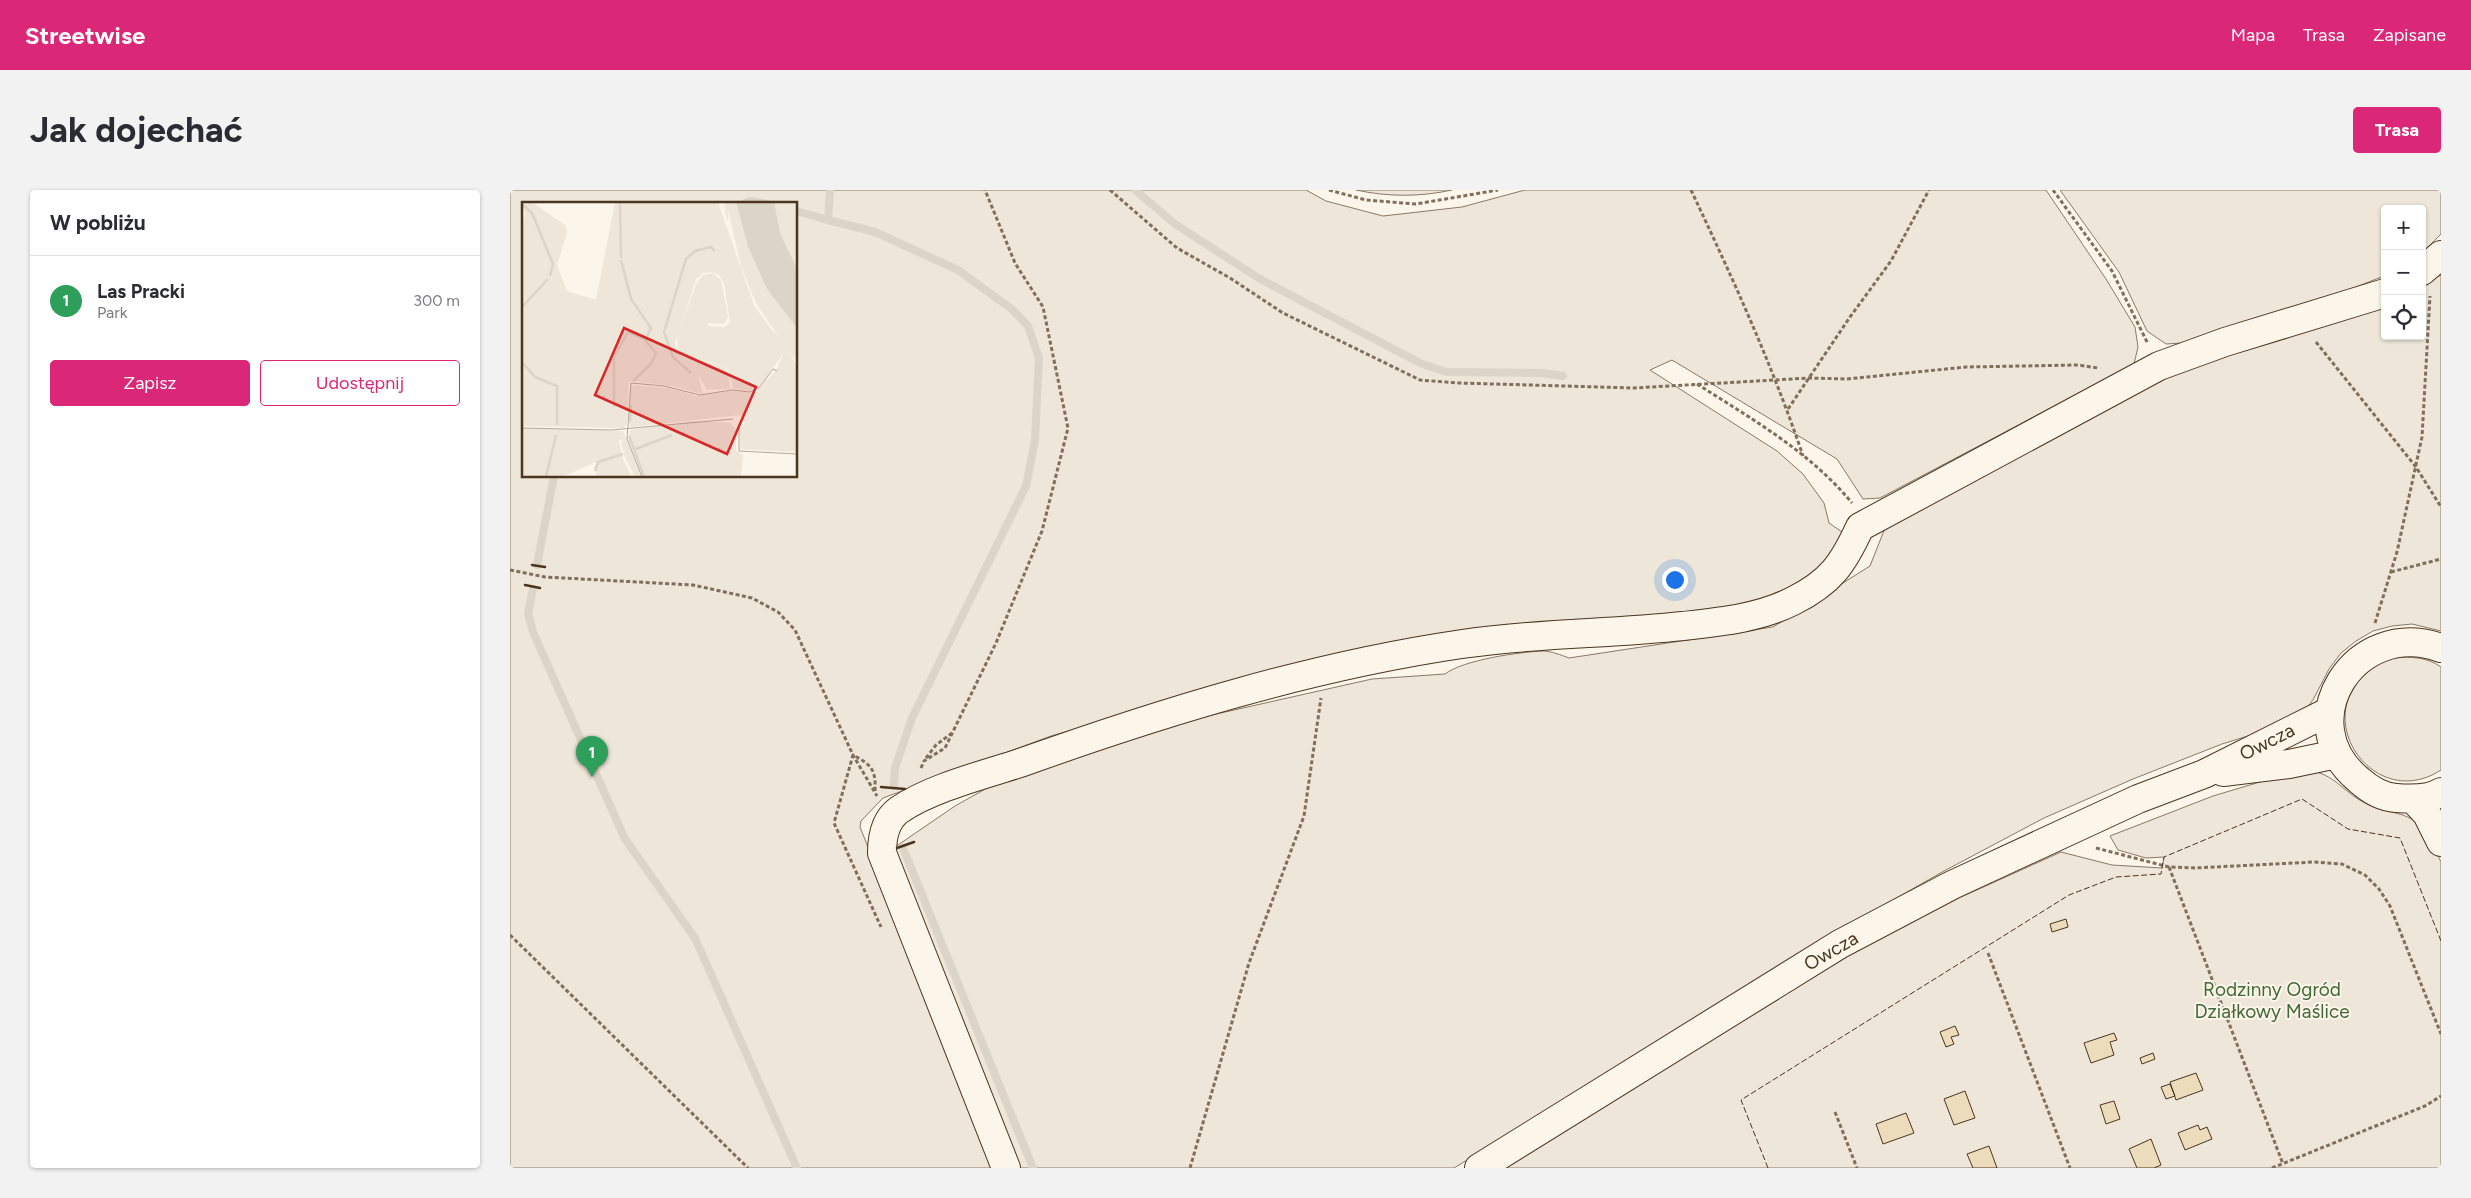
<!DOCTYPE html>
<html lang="pl">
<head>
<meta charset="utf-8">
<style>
	:root { --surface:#fff; --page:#f2f2f3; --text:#2b2b33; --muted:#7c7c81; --line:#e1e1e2; --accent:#db2777 }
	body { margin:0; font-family:Figtree,sans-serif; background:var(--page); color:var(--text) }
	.controls { position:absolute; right:15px; top:15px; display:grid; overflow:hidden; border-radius:5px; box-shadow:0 1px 4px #0004 }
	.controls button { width:45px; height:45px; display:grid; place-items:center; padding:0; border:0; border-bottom:1px solid var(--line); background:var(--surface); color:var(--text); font:25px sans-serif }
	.you { position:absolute; left:1164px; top:389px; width:18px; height:18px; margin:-12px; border:4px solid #fff; border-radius:50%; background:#1a73e8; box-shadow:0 0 0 8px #1a73e833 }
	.badge { display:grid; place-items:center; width:32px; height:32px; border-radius:50%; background:var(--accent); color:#fff; font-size:16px; font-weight:700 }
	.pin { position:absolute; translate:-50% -41px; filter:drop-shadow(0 1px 2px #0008) }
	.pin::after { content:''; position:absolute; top:26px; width:18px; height:15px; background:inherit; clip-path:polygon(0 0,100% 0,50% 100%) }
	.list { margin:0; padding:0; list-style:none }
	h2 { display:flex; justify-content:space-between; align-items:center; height:65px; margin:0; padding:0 20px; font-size:21px }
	h2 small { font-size:16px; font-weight:400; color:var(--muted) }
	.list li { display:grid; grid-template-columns:32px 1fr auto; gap:15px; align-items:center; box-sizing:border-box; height:90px; padding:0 20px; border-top:1px solid var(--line) }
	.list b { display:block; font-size:19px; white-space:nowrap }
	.list p { margin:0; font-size:16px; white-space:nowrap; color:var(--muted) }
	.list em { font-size:16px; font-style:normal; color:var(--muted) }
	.actions { display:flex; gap:10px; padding:15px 20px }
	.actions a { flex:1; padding:11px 0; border:1px solid var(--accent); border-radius:5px; text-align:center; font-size:18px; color:var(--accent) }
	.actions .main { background:var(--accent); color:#fff }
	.icon { flex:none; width:28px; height:28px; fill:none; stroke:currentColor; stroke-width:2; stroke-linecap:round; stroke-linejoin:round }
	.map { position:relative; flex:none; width:1931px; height:978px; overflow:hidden; border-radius:5px }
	header { display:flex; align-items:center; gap:30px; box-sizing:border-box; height:70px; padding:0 25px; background:var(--accent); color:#fff }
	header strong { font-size:24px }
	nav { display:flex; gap:28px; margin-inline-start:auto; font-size:18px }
	.intro { display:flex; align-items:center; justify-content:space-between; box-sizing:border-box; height:120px; padding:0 30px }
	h1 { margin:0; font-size:35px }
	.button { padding:12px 22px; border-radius:5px; background:var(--accent); color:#fff; font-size:18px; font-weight:700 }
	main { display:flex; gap:30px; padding:0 30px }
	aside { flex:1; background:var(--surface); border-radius:5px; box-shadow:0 1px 4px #0004 }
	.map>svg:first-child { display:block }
	.green { fill:#ede6d9; stroke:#887966; fill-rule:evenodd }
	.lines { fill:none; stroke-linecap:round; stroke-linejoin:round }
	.stream { stroke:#dcd4c6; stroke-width:8 }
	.building { fill:#ecdcbc; stroke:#4a3520 }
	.minor-casing { stroke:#4a3520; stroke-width:30 }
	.path { stroke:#7f6f5c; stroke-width:3; stroke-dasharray:4 2.5; stroke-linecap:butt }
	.minor { stroke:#fbf6e9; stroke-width:28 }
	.fence { stroke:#4a3520; stroke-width:1; stroke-dasharray:6 2.5; stroke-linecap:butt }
	.wall { stroke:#4a3520; stroke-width:2.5 }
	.labels { text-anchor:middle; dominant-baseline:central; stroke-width:4; stroke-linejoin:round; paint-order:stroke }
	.street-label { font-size:19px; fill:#4a3520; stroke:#fbf6e9 }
	.park-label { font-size:19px; fill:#436837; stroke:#fbf6e9 }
	.inset-river { fill:none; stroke:#dcd4c6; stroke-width:2.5 }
	.inset-road { fill:none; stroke:#b4a999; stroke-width:1 }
	.view { fill:#d62828; fill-opacity:0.15; stroke:#d62828; stroke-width:2.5 }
	.inset-edge { fill:none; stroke:#4a3520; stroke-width:2.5 }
</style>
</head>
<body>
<header>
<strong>Streetwise</strong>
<nav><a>Mapa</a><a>Trasa</a><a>Zapisane</a></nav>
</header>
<div class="intro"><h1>Jak dojechać</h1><a class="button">Trasa</a></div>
<main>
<aside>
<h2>W pobliżu<small></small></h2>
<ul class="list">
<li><span class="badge" style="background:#2e9e5b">1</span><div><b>Las Pracki</b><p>Park</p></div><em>300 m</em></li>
</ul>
<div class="actions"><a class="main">Zapisz</a><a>Udostępnij</a></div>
</aside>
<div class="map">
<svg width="1931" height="978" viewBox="0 0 1931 978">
	<rect width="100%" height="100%" fill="#fbf6e9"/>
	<path class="green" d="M0,0H796L816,11L873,26L952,17L1015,0H1536L1596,89L1625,137L1628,157L1624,174L1370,308L1353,309L1327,269L1162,170L1140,180L1267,261L1293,284L1314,313L1319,333L1335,344L1325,376L1239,415L1001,442L889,451L680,506L541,546L373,608L351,631L350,637L486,978H0ZM14,14H286V286H14Z
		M846,0H942C910,7 878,7 846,0Z
		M1550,0H1931V44L1912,63V19H1875L1874,86L1828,104L1672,153L1656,154L1637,141L1609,82Z
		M1931,85V441L1902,434L1882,436L1863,441L1846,451L1831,463L1819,479L1804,508L1796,520L1777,534L1712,554L1623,589L1534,628L1434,681L1325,743L944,978H510L387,672L385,657L445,616L486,593L644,538L862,489L935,484C953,470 1009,462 1033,461C1041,461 1051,465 1059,468L1263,437L1360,376L1377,333L1659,181L1875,109V146H1912V95Z
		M1885,467C1902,467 1917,467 1931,477V580C1857,628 1783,505 1885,467Z
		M1790,580C1824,580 1830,601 1857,614C1876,624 1893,620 1910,635C1920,644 1925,660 1931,672V978H993L1337,767L1449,708L1551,662L1602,675L1652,678L1654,667L1636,668L1608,660L1600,646L1703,606Z"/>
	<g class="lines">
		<path class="stream" d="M320,0L318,30L365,42L448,80L503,120L518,136L529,168L525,250L516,296L402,528L385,578L384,596
			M625,0L665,34L750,89L912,174L937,182L1032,183L1053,186
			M233,14L241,11L257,14
			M286,21L318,30
			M27,375L44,286
			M23,399L18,423L23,442L115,649L185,748L287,978
			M393,658L523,978"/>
	</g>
	<path class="building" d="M1556,729L1558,737L1542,742L1540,734Z
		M1445,836L1449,845L1441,847L1444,854L1436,857L1430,842Z
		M1604,843L1607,850L1600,852L1604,865L1581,873L1574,853Z
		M1643,863L1645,869L1632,874L1630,868Z
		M1686,883L1693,900L1666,910L1660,892Z
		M1660,894L1665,906L1656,909L1651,897Z
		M1455,901L1465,928L1444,935L1434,909Z
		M1604,911L1610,929L1596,934L1590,915Z
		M1396,923L1404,943L1373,954L1366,934Z
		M1688,935L1690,940L1697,937L1702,949L1675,960L1668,943Z
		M1641,949L1651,975L1644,978H1627L1619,959Z
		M1479,956L1487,978H1463L1457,964Z"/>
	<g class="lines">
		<g class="minor-casing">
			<path id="minor" d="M1912,81L1931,65
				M1931,458C1844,427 1779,533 1849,590C1859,599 1872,607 1886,608C1900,609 1919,610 1931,602
				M1713,582L1779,574L1827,564
				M1903,609L1917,624L1931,652
				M496,978L372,663C372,646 375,630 389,620C421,598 473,585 510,573C653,522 802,476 952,454C1025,443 1100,444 1173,436C1209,432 1250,428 1283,411C1321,392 1333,374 1350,337L1649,176L1715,152L1875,103
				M969,978L1330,754L1442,695L1628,609L1694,584L1820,521"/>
		</g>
		<path class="path" d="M600,0L667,58L720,88L773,123L910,190L949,193L1124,198L1299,188L1337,189L1456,177L1568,175L1588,178
			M819,0L856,10L906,14L988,0
			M1181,0C1222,87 1262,174 1293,266
			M1543,0L1602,81L1638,154
			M1806,152L1906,277L1931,317
			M1187,194C1242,229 1300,262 1342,313
			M1278,219L1340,127L1381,71L1419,0
			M0,380L35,387L183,395L242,408L268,422L285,440L343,565L367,606
			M1881,382L1931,369
			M1865,433L1887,362L1912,247L1920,106
			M416,568L426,555L442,543
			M411,578L414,571L435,558L486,453L532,341L558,238L533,117L505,73L475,0
			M365,601C366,580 362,575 343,565L324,633L371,737
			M1586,658L1659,677L1685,678L1804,672L1832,674L1855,685L1869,699L1880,716L1931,844
			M1659,677L1773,974
			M0,745L238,978
			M1478,763L1560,978
			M1325,922L1347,978
			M680,978L739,773L794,626L811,508
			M1762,978L1915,916L1931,906"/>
		<use href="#minor" class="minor"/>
		<path class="fence" d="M1258,978L1231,910L1559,705L1606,687L1651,684L1654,667L1792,609L1838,639L1890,648L1931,751"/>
		<path class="wall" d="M22,375L35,377
			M15,395L30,398
			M371,597L395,599
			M387,658L404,652"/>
	</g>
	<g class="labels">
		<g class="street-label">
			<text transform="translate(1757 552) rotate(-27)">Owcza</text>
			<text transform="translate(1321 761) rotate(-30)">Owcza</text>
		</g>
		<g class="park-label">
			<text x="1762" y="799">Rodzinny Ogród<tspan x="1762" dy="22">Działkowy Maślice</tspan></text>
		</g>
	</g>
	<g transform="translate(12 12)">
		<rect width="275" height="275" fill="#fbf6e9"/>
		<path d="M0,0H10L44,24L45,31L35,63L45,89L74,98L93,0H196L232,103L275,163V250L218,247V227L223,220L218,213L110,225L107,222L109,183L146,186L175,194L210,189L233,191L254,168L261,152L237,185L228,189L211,187L207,170L203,164L165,154L156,147L155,134L175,80L181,73L190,71L199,78L206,115L202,122L186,121V124L202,125L208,121L202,81L197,73L188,70L181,71L174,77L153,141L155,148L161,155L202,164L207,173L208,187L185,188L176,173L181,192L149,184L109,179L107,180L105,220L102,226L0,224V19L3,13ZM199,0L204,12L202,0H214L226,45L245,87L275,126V157L270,152L275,161L253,134L252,129L258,137L234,101L219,64L206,8V20ZM235,0H275V96ZM170,219L209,221L214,228V249L221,253L219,275H121L107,240L108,228ZM0,226L101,229L119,275H113L103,255L99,240L102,237L97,238L101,257L110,275H74V260L40,275H0Z" fill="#ede6d9"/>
		<path d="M214,0H252L258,31L275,67V126L245,87L226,45Z" fill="#dcd4c6"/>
		<path class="inset-river" d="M98,0L99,56M0,2L10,11L31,62L28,74M99,58L109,97L129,126L123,138L134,151L129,162L111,179M0,105L26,77M93,153L106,130L122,137M92,154V205M0,160L13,175L35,184V223M169,171L151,155L142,130L164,57L173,49L189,45L193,49M108,220L109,203M107,234L122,275M111,248L150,233M73,269L76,260L101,252M24,275L34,233"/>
		<path class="inset-road" d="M0,226L89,228L211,217M217,226V249L275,252M120,275L105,237L109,181L142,184L178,193L210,188L228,190L237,186L251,167L255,169"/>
		<path class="view" d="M102,126L234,185L205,252L73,193Z"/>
		<rect width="275" height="275" class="inset-edge"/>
	</g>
</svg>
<div class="controls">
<button>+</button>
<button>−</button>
<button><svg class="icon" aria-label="locate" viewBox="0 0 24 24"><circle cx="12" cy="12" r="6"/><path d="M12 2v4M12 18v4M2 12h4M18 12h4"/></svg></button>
</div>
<div class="you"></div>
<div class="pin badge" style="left:82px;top:587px;background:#2e9e5b">1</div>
</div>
</main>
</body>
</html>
